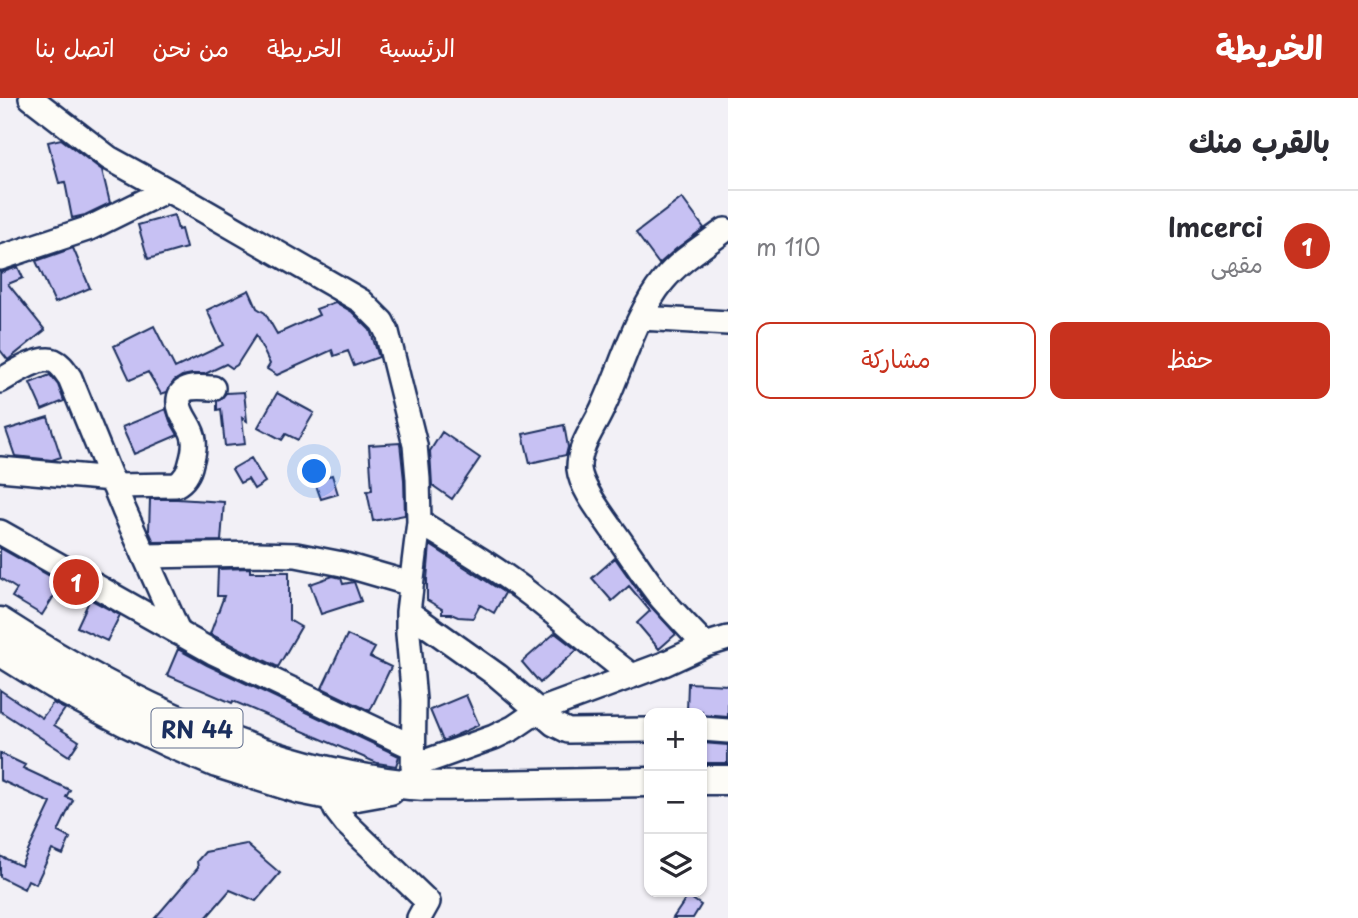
<!DOCTYPE html>
<html lang="ar">
<head>
<meta charset="utf-8">
<style>
	:root { --surface:#fff; --page:#f2f2f3; --text:#2b2b33; --muted:#7c7c81; --line:#e1e1e2; --accent:#c8321e }
	body { margin:0; font-family:"Playpen Sans","Playpen Sans Arabic",sans-serif; background:var(--page); color:var(--text); direction:rtl }
	.controls { position:absolute; right:21px; bottom:21px; display:grid; overflow:hidden; border-radius:14px; box-shadow:0 2px 5px #0004 }
	.controls button { width:63px; height:63px; display:grid; place-items:center; padding:0; border:0; border-bottom:2px solid var(--line); background:var(--surface); color:var(--text); font:35px sans-serif }
	.you { position:absolute; left:315px; top:374px; width:24px; height:24px; margin:-18px; border:5px solid #fff; border-radius:50%; background:#1a73e8; box-shadow:0 0 0 10px #1a73e833 }
	.badge { display:grid; place-items:center; width:46px; height:46px; border-radius:50%; background:var(--accent); color:#fff; font-size:23px; font-weight:700 }
	.pin { position:absolute; translate:-50% -50%; border:4px solid #fff; box-shadow:0 2px 7px #0006 }
	.list { margin:0; padding:0; list-style:none }
	h2 { display:flex; justify-content:space-between; align-items:center; height:91px; margin:0; padding:0 28px; font-size:30px }
	h2 small { font-size:23px; font-weight:400; color:var(--muted) }
	.list li { display:grid; grid-template-columns:46px 1fr auto; gap:21px; align-items:center; box-sizing:border-box; height:112px; padding:0 28px; border-top:2px solid var(--line) }
	.list b { display:block; font-size:26px; white-space:nowrap }
	.list p { margin:0; font-size:23px; white-space:nowrap; color:var(--muted) }
	.list em { font-size:23px; font-style:normal; color:var(--muted) }
	.actions { display:flex; gap:14px; padding:21px 28px }
	.actions a { flex:1; padding:16px 0; border:2px solid var(--accent); border-radius:14px; text-align:center; font-size:24px; color:var(--accent) }
	.actions .main { background:var(--accent); color:#fff }
	.icon { flex:none; width:38px; height:38px; fill:none; stroke:currentColor; stroke-width:2; stroke-linecap:round; stroke-linejoin:round }
	.map { position:relative; flex:none; width:728px; height:820px; overflow:hidden; direction:ltr }
	header { display:flex; align-items:center; gap:42px; box-sizing:border-box; height:98px; padding:0 35px; background:var(--accent); color:#fff }
	header strong { font-size:33px }
	nav { display:flex; gap:38px; margin-inline-start:auto; font-size:24px }
	main { display:flex }
	aside { flex:1; background:var(--surface) }
	.map>svg:first-child { display:block }
	.building { fill:#c7c1f3; stroke:#1b2f5e; stroke-width:2 }
	.lines { fill:none; stroke-linecap:round; stroke-linejoin:round }
	.minor-casing { stroke:#1b2f5e; stroke-width:28 }
	.major-casing { stroke:#1b2f5e; stroke-width:33 }
	.minor { stroke:#fdfcf7; stroke-width:23 }
	.major { stroke:#fdfcf7; stroke-width:28 }
	.labels { text-anchor:middle; dominant-baseline:central; stroke-width:7; stroke-linejoin:round; paint-order:stroke }
	.shield { fill:#fdfcf7; stroke:#5f6c8c; stroke-width:2 }
	.shield-label { font-size:23px; font-weight:bold; fill:#1b2f5e }
</style>
</head>
<body>
<header>
<strong>الخريطة</strong>
<nav><a>الرئيسية</a><a>الخريطة</a><a>من نحن</a><a>اتصل بنا</a></nav>
</header>
<main>
<aside>
<h2>بالقرب منك<small></small></h2>
<ul class="list">
<li><span class="badge">1</span><div><b>Imcerci</b><p>مقهى</p></div><em>110 m</em></li>
</ul>
<div class="actions"><a class="main">حفظ</a><a>مشاركة</a></div>
</aside>
<div class="map">
<svg width="728" height="820" viewBox="0 0 728 820">
	<rect width="100%" height="100%" fill="#f2f0f6"/>
	<filter id="ink" filterUnits="userSpaceOnUse"><feTurbulence type="fractalNoise" baseFrequency=".0143" numOctaves="2"/><feDisplacementMap in="SourceGraphic" scale="14" xChannelSelector="R" yChannelSelector="G"/><feConvolveMatrix kernelMatrix="1 2 1 2 8 2 1 2 1" color-interpolation-filters="sRGB"/></filter>
	<g filter="url(#ink)">
		<path class="building" d="M61,41L102,72L110,105L85,117L72,120L65,84L59,85L48,44Z
			M682,100L704,130L676,151L659,166L636,135Z
			M174,117L178,132L181,131L186,150L148,161L138,127Z
			M73,150L90,190L55,205L36,163Z
			M18,169L23,180L8,186L45,232L8,262L0,252V175Z
			M249,192L257,210L265,215L277,236L319,217L316,211L335,204L352,214L370,232L379,259L354,268L348,253L334,258L332,252L277,277L267,271L270,266L256,237L237,267L232,270L226,266L205,276H192L182,278L174,283L167,294L161,296L148,274L130,282L114,248L154,228L175,270L223,247L207,212Z
			M50,277L58,287L64,303L42,312L30,285Z
			M244,294L247,323L242,320L245,346L225,348L221,311L217,312V303L220,302L226,295Z
			M277,295L314,315L298,342L286,336L282,342L258,329Z
			M166,311L170,323L178,337L134,356L122,329Z
			M48,319L61,359L52,362L15,358L6,332Z
			M564,327L568,349L566,357L530,365L523,336Z
			M442,334L480,360L452,401L432,387L430,353Z
			M400,345L404,382L405,417L373,423L367,393L372,392L369,347Z
			M251,360L265,384L254,391L248,381L240,385L232,371Z
			M332,377L338,396L321,401L314,382Z
			M150,401H177L224,404L221,443L154,444L149,433Z
			M430,447L505,495L494,515L480,507L473,520L458,519L451,516H442V511L427,502V481Z
			M0,450L62,485L42,517L12,499L17,491L0,480Z
			M615,460L644,501L676,536L659,551L637,525L650,513L629,488L612,503L592,480Z
			M250,470V474H289V522L301,529L278,569L210,536L224,498H217L218,471Z
			M333,478L341,480L343,486L354,484L361,503L321,516L310,486Z
			M90,501L120,517L107,543L77,529Z
			M555,535L577,552L540,585L522,564Z
			M347,537L375,550L370,559L391,569L370,613L322,590Z
			M178,551L207,567L399,658L396,668L377,665L233,603L232,605L167,577Z
			M688,585L728,587V619L702,617V614L687,613Z
			M0,592L42,620L53,605L65,611L54,627L79,643L69,658L0,613Z
			M466,597L479,627L443,643L430,612Z
			M702,645L728,647V665H702Z
			M0,655L25,667L23,670L70,692L66,699L73,702L58,734L70,740L63,757L52,752L36,786L28,782L24,791L0,779V758L21,768L51,705L0,682Z
			M246,746L280,775L256,803L230,792L206,820H155L198,770L197,763L205,754Z
			M688,798L701,807L693,820H673Z"/>
		<g class="lines">
			<g class="minor-casing">
				<path id="minor" d="M31,0L109,60L189,104L361,203L382,224L387,234L415,347L418,381L419,424L408,514V536L414,602L413,687
					M0,160L90,130L167,92
					M641,220L728,225
					M0,283C12,276 41,257 54,263C61,266 65,273 70,280L124,412L179,535
					M0,371L112,381
					M114,388L176,387C185,382 189,375 191,365C193,358 195,349 194,342C193,327 177,317 179,301C181,286 202,290 213,290
					M419,424C457,447 496,470 531,497C565,524 598,552 632,578
					M0,434L213,554L413,649
					M145,458L257,456L296,457L342,466L411,486
					M408,514L498,578L554,626L568,633L649,632
					M705,547C691,532 676,517 662,501C644,479 629,454 612,431C602,416 581,390 579,371C578,348 596,327 604,307C622,268 636,216 663,183C680,162 704,148 725,132
					M702,631L728,633
					M413,668L494,639L513,630L538,613L664,566L705,547L728,540
					M329,697L336,712L346,725L428,804L419,820"/>
			</g>
			<g class="major-casing">
				<path id="major" d="M0,524C124,604 262,671 410,687C435,689 460,687 485,687C540,686 594,685 649,684
					M0,553L53,586L124,623L170,645L217,665L299,691L329,697L351,699L390,692
					M702,682H728"/>
			</g>
			<use href="#minor" class="minor"/>
			<use href="#major" class="major"/>
		</g>
	</g>
	<g class="labels">
		<rect class="shield" x="151.5" y="610.5" width="91" height="39" rx="5"/>
		<g class="shield-label">
			<text x="197" y="630">RN 44</text>
		</g>
	</g>
</svg>
<div class="controls">
<button>+</button>
<button>−</button>
<button><svg class="icon" aria-label="layers" viewBox="0 0 24 24"><path d="M12 4l9 5-9 5-9-5zM3 14l9 5 9-5"/></svg></button>
</div>
<div class="you"></div>
<div class="pin badge" style="left:76px;top:484px">1</div>
</div>
</main>
</body>
</html>
